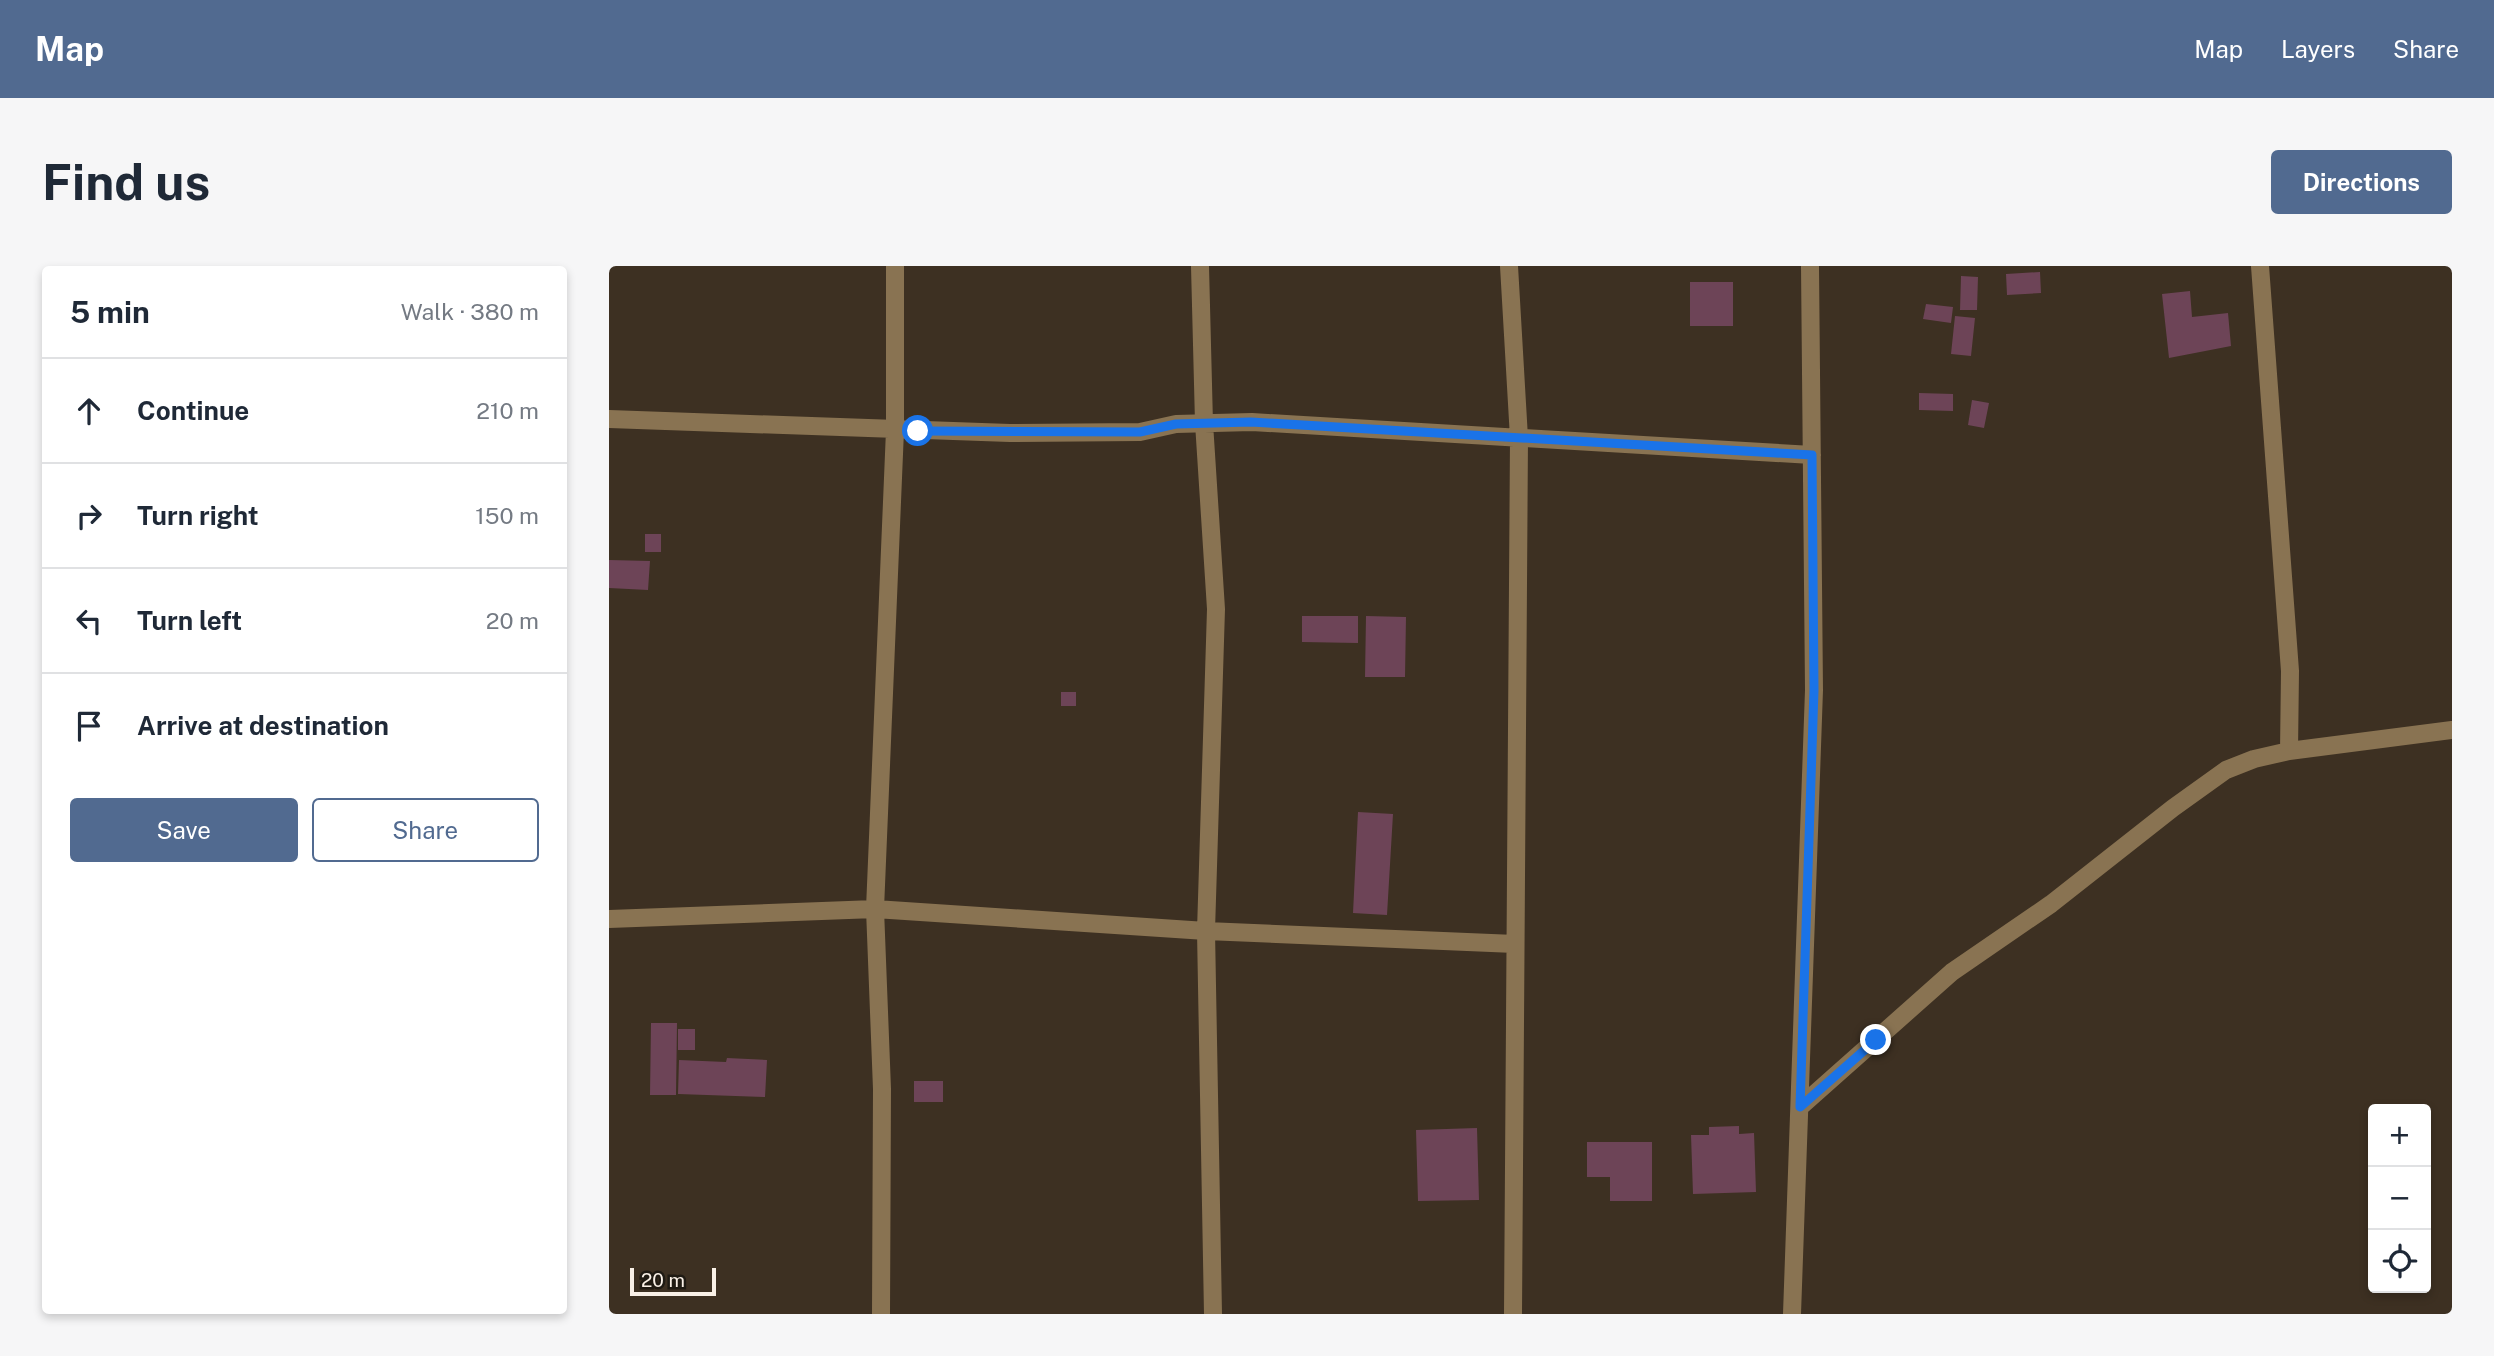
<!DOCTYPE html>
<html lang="en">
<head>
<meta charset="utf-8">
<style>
	:root { --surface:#fff; --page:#f6f6f7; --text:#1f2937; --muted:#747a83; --line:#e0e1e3; --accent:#516a90 }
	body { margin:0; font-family:"Public Sans",sans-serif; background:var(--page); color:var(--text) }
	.controls { position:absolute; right:21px; bottom:21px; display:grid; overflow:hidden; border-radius:7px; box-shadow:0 4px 10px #0003 }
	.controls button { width:63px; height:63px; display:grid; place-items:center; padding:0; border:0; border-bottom:2px solid var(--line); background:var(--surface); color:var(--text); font:35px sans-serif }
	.scale { position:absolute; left:21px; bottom:18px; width:86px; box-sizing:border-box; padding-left:7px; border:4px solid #f9f0e7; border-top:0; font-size:19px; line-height:24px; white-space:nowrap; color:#f9f0e7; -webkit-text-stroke:5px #1f1a13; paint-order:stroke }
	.stop { position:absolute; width:21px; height:21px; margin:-16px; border:5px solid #1a73e8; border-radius:50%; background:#fff }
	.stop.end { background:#1a73e8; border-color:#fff; box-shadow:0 2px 7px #0008 }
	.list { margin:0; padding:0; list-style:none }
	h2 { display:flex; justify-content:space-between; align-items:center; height:91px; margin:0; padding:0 28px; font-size:30px }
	h2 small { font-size:23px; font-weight:400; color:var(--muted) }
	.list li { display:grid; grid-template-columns:46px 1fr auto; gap:21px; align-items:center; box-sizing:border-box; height:105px; padding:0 28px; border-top:2px solid var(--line) }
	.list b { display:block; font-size:26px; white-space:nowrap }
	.list em { font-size:23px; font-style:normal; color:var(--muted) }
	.actions { display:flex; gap:14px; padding:21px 28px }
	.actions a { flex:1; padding:16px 0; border:2px solid var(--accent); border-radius:7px; text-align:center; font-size:24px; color:var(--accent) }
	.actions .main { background:var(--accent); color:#fff }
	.icon { flex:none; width:38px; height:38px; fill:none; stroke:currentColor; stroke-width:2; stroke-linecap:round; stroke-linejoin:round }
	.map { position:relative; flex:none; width:1843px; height:1048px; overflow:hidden; border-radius:7px }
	header { display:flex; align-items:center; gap:42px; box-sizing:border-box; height:98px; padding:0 35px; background:var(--accent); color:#fff }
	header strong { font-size:33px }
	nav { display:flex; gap:38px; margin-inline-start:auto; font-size:24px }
	.intro { display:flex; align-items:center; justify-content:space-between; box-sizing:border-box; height:168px; padding:0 42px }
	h1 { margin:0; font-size:49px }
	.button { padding:18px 32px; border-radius:7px; background:var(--accent); color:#fff; font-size:24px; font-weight:700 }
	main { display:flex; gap:42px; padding:0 42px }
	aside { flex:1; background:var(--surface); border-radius:7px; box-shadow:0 4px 10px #0003 }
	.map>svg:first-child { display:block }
	.building { fill:#6d4457 }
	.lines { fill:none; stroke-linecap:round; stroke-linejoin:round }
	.minor { stroke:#897352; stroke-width:18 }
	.route { stroke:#1a73e8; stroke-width:9 }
</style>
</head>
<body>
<header>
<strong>Map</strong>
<nav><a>Map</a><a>Layers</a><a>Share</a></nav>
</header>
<div class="intro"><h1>Find us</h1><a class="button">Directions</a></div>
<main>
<aside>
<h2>5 min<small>Walk · 380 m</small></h2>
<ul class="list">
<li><svg class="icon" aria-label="ahead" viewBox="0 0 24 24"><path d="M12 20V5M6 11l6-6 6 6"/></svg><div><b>Continue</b></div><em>210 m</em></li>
<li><svg class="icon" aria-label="right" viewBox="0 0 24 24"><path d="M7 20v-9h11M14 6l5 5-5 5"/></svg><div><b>Turn right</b></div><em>150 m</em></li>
<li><svg class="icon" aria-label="left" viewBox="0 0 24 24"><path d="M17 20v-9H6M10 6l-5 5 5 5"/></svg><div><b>Turn left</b></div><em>20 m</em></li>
<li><svg class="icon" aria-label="arrive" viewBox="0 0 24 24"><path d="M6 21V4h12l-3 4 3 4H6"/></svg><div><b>Arrive at destination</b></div></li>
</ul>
<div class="actions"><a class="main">Save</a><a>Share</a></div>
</aside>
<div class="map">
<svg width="1843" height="1048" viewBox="0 0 1843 1048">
	<rect width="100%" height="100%" fill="#3d3022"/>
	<path class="building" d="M1431,6L1432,27L1398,29L1397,8Z
		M1352,10L1369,11L1368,44H1351Z
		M1081,16H1124V60H1081Z
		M1581,25L1583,51L1619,47L1622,80L1560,92L1553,28Z
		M1317,38L1344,41L1342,57L1314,53Z
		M1346,50L1366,52L1362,90L1342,88Z
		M1310,127L1344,128V145L1310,144Z
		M1363,134L1380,137L1375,162L1359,159Z
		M36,268H52V286H36Z
		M0,294L41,295L39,324L0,322Z
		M693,350H749V377L693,376Z
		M757,350L797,351L796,411H756Z
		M452,426H467V440H452Z
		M749,546L784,548L778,649L744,647Z
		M42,757H68L67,829H41Z
		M69,763H86V784H69Z
		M118,792L158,794L156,831L69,828L70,794L117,796Z
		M305,815H334V836H305Z
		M1130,860V868L1145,867L1147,926L1084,928L1082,869H1100V861Z
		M868,862L870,934L809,935L807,864Z
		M978,876H1043V935H1001V911H978Z"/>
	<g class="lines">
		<path class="minor" d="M591,0L595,157L607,343L597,665L604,1048
			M900,0L910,172L904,1048
			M1651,0L1681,405L1680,485
			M0,153L401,167L531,166L567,158L643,156L1203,189
			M0,653L266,643L597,665L906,678
			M1191,841L1343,706L1442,638L1564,542L1617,504L1645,493L1680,485L1843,464
			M272,1048L273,823L266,643L286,164V0
			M1183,1048L1205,424L1201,0"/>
	</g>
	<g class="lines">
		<path class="route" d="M309,165L531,166L567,158L642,156L1203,189L1205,424L1191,841L1267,774"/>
	</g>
</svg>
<div class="controls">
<button>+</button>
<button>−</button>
<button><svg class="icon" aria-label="locate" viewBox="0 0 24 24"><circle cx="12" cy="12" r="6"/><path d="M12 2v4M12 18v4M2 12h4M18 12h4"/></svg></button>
</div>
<div class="scale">20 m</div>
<div class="stop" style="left:309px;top:165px"></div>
<div class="stop end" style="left:1267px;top:774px"></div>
</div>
</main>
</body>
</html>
